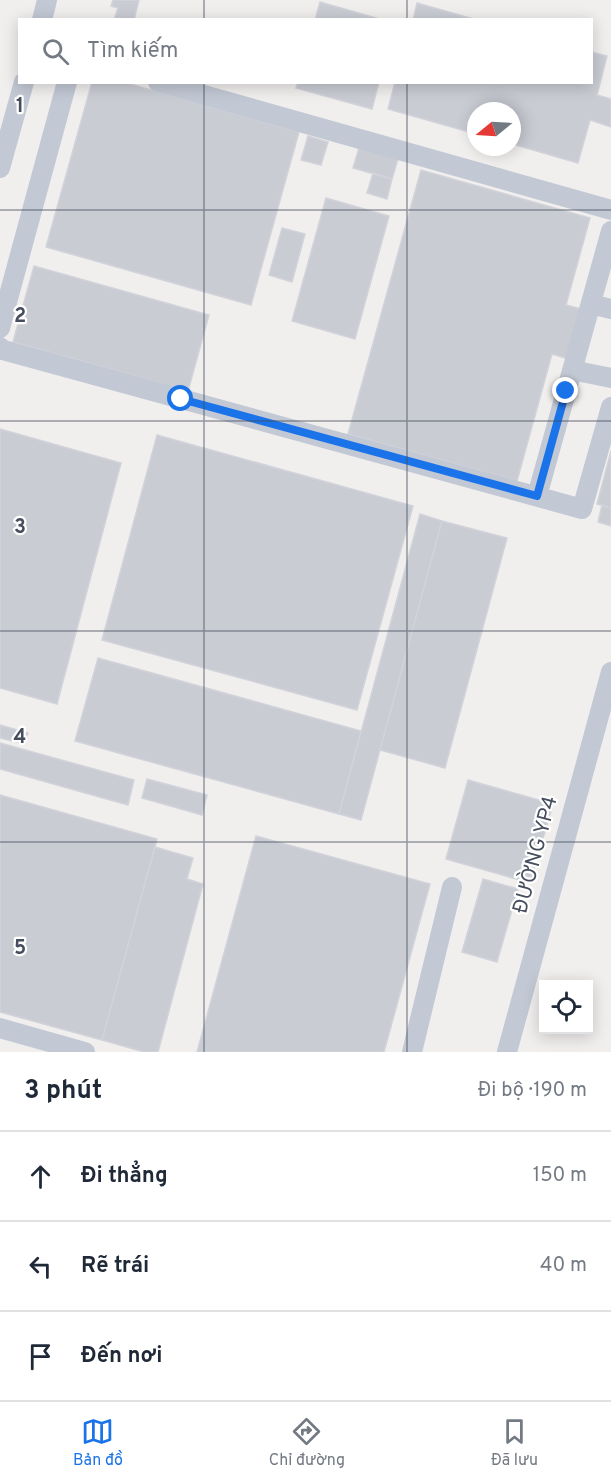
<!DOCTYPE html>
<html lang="vi">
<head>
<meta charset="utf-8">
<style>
	:root { --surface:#fff; --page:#f6f6f7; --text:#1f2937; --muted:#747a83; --line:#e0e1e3; --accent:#1a73e8 }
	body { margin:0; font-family:Overpass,sans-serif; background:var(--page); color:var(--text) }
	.controls { position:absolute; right:18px; bottom:18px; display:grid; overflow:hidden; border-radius:0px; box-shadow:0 3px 15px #0003 }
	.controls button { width:54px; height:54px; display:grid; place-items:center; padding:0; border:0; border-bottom:2px solid var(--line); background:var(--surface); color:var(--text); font:30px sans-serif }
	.compass { position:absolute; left:467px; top:102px; width:54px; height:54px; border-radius:50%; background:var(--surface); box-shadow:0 3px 15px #0003; rotate:252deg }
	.stop { position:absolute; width:18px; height:18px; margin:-14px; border:4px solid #1a73e8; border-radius:50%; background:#fff }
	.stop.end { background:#1a73e8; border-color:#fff; box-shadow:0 2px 6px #0008 }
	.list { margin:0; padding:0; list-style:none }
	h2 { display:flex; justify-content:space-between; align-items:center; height:78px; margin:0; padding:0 24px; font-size:26px }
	h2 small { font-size:20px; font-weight:400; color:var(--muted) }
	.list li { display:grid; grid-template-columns:39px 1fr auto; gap:18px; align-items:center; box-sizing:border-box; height:90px; padding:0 24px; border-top:2px solid var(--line) }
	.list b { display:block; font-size:22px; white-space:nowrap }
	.list em { font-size:20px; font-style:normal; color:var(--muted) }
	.icon { flex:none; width:33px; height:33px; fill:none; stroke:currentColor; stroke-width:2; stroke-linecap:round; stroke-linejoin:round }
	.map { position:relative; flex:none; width:611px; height:1052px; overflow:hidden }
	.search { position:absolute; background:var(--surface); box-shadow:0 3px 15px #0003; left:18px; right:18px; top:18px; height:66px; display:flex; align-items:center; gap:15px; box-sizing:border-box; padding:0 21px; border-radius:0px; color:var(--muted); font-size:22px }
	.sheet { height:348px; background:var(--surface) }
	nav { display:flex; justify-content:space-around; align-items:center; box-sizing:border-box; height:84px; border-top:2px solid var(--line); background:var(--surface); font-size:16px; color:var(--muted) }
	nav a { display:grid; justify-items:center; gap:3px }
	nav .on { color:var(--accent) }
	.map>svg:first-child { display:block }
	.building { fill:#caccd4; stroke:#d2d3da; stroke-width:1.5 }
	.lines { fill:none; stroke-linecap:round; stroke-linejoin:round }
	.minor { stroke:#c2c8d4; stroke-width:20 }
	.route { stroke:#1a73e8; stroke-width:8 }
	.grid { fill:none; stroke:#464e5d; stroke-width:1.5; stroke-opacity:0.55 }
	.labels { text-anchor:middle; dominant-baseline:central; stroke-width:4.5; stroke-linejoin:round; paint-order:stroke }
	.street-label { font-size:21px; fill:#464e5d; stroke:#fff }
	.grid-label { font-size:20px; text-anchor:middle; font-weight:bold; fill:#464e5d; stroke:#fff; stroke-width:4.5; stroke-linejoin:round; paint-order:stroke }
</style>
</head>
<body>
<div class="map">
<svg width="611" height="1052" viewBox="0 0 611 1052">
	<rect width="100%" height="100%" fill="#f1efee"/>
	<path class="building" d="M113,0H139L134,20H114L118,8L111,6Z
		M320,2L383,20H315Z
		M417,3L477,20H413Z
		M592,52L607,56L597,95L611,99V127L590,120L578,163L512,144V111H476V134L388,109L395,82H592Z
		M92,82H123L299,132L251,305L46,247Z
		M298,82H379L372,109L296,88Z
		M308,136L328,142L321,165L301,160Z
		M359,148L398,159L392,179L353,168Z
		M421,170L590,218L566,305L585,310L572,360L552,354L517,481L348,434Z
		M373,173L392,179L387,199L367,193Z
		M326,198L389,216L355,339L292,321Z
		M282,228L305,234L292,282L269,275Z
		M34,266L209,315L188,391L13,342Z
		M0,429L121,463L57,704L0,688Z
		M157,435L413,506L357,710L102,640Z
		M611,451V508L597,504Z
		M602,505L611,508V526L598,522Z
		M420,514L442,521L361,820L339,814Z
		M442,521L507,538L445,768L380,750Z
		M98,658L361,731L339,814L75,741Z
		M0,725L28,733L25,744L0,738Z
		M0,743L134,780L128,805L0,769Z
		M147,779L207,795L202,815L142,798Z
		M468,780L553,804L530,883L446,859Z
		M0,795L157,839L102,1040L0,1012Z
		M256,836L430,884L384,1052H197Z
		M155,847L193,858L187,879L203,884L158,1052H144L102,1040Z
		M483,879L518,889L497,962L462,952Z"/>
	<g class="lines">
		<path class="minor" d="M42,20L47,0
			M158,82L611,210
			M0,168L24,82
			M591,304L611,309
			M0,328L67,82
			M0,347L3,350L582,509L611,407
			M572,370L611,378
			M537,496L611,231
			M0,1028L85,1052
			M412,1052L452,887
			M507,1052L611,672"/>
	</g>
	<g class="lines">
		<path class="route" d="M181,399L537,496L566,391"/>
	</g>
	<path class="grid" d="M204,0V20M407,0V20M204,82V1052M407,82V1052M0,210H611M0,421H611M0,631H611M0,842H611"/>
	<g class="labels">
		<g class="street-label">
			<text transform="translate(536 855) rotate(-75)">ĐƯỜNG YP4</text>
		</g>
	</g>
	<g class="grid-label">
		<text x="20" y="112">1</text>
		<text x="20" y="322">2</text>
		<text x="20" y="533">3</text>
		<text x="20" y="743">4</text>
		<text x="20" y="954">5</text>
	</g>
</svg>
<div class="controls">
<button><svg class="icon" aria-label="locate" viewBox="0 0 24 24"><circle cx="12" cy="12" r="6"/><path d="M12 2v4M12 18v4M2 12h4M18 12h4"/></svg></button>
</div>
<svg class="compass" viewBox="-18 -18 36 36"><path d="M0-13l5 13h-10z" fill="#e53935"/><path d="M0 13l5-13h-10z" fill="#747a83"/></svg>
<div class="stop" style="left:181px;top:399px"></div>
<div class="stop end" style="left:566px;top:391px"></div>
<div class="search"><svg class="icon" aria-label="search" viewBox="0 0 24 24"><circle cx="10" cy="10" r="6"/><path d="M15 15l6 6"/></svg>Tìm kiếm</div>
</div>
<section class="sheet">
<h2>3 phút<small>Đi bộ · 190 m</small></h2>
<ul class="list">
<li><svg class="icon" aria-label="ahead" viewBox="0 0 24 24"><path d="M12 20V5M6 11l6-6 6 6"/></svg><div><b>Đi thẳng</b></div><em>150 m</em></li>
<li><svg class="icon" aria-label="left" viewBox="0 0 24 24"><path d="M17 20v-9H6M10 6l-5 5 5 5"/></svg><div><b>Rẽ trái</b></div><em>40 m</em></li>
<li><svg class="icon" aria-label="arrive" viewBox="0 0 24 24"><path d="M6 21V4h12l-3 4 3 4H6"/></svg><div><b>Đến nơi</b></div></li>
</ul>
</section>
<nav>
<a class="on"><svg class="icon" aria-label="map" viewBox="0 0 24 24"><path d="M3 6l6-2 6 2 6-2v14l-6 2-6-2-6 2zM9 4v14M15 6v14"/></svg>Bản đồ</a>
<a><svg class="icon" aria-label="directions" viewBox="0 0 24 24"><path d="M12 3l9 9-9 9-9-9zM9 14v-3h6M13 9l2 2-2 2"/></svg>Chỉ đường</a>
<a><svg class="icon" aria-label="saved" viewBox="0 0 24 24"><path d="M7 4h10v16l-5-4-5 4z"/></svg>Đã lưu</a>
</nav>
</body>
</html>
